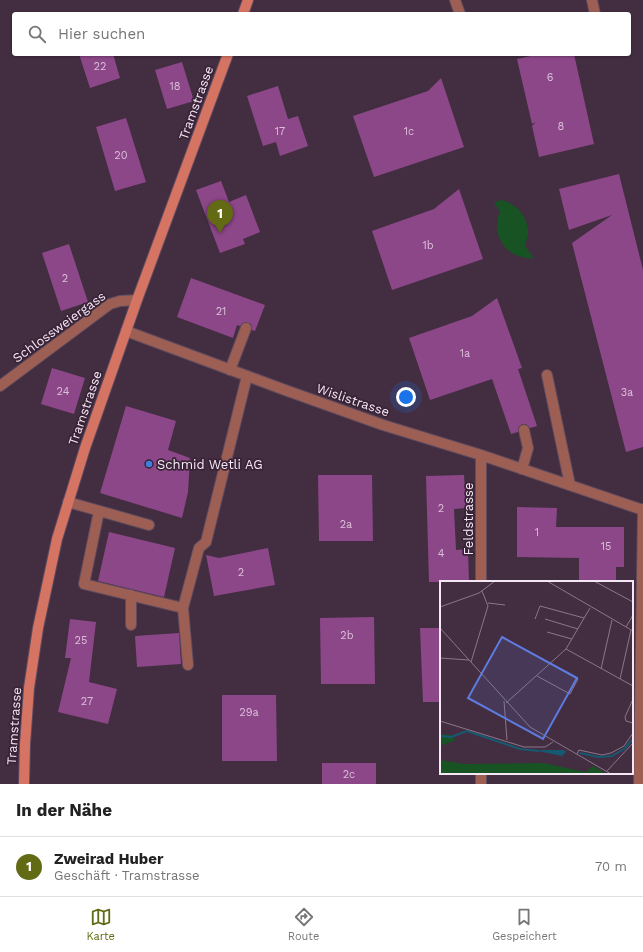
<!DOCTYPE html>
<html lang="de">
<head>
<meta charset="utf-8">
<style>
	:root { --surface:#fff; --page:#f2f2f2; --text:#222; --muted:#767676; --line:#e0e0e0; --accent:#626b14 }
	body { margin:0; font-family:"Work Sans",sans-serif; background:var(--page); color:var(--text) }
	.you { position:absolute; left:406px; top:397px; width:14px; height:14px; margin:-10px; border:3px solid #fff; border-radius:50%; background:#1a73e8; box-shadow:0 0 0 6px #1a73e833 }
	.badge { display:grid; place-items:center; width:26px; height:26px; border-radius:50%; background:var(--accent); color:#fff; font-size:13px; font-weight:700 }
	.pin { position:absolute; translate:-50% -33px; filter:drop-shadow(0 1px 2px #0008) }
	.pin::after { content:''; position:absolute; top:21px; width:14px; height:12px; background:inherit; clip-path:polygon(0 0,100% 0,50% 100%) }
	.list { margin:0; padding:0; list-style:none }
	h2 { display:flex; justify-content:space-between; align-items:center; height:52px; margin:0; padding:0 16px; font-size:17px }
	h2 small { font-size:13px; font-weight:400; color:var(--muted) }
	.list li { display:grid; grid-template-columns:26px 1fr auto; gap:12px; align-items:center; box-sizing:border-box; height:60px; padding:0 16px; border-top:1px solid var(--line) }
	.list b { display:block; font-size:15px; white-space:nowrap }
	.list p { margin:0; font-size:13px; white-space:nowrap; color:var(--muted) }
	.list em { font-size:13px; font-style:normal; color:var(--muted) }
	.icon { flex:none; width:22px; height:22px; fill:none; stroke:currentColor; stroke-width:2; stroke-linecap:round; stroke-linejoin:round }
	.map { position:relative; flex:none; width:643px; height:784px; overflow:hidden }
	.search { position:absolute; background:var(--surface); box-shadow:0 1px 3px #0004; left:12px; right:12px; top:12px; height:44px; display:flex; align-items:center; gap:10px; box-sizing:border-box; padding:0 14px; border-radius:4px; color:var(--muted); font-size:15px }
	.sheet { height:112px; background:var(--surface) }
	nav { display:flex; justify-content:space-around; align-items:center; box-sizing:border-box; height:56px; border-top:1px solid var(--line); background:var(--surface); font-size:11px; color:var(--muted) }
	nav a { display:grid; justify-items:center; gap:2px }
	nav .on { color:var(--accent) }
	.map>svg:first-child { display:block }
	.green { fill:#185324 }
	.building { fill:#8c4788 }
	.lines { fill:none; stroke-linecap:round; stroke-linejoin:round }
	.service-casing { stroke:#604b5e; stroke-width:12 }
	.minor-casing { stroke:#604b5e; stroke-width:12 }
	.secondary-casing { stroke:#604b5e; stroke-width:12 }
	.service { stroke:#9d5f54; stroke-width:10 }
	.minor { stroke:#9d5f54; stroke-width:10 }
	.secondary { stroke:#d67464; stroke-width:10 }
	.shop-dot { fill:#3f7fe0; stroke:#382337; stroke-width:1.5 }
	.labels { text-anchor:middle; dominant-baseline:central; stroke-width:3.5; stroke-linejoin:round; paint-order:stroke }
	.number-label { font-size:11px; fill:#dcbfd9 }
	.street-label { font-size:13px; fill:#f6e7f4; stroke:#382337 }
	.poi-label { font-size:13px; fill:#f6e7f4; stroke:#382337; text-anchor:start }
	.inset-river { fill:none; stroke:#165a72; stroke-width:2 }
	.inset-road { fill:none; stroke:#8b7789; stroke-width:1 }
	.view { fill:#5e7ce0; fill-opacity:0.15; stroke:#5e7ce0; stroke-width:2 }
	.inset-edge { fill:none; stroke:#f6e7f4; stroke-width:2 }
</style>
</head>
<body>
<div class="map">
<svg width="643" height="784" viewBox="0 0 643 784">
	<rect width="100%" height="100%" fill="#432d41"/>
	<path class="green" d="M502,200C516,204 527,215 528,230C529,236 526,241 525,246L534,258C514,260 498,246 497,227C497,222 498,216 500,212L494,202Z"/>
	<path class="building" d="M79,54H113L120,78L90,88Z
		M539,54H574L594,144L539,157L532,126L536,122L532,124L517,59Z
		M182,62L194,101L167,109L155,70Z
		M441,78L464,147L374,177L353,116L428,91Z
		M278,86L288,119L298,116L308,146L280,156L276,142L263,146L247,96Z
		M126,118L146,182L115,191L96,127Z
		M619,174L643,270V447L626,452L572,243L612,215L569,230L559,189Z
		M221,181L229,202L246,195L260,232L243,239L245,244L220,253L196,190Z
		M459,189L483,259L392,290L372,231L434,209Z
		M69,244L88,302L61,311L42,253Z
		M191,278L265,305L255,331L252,330L251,324L245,322L240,326L237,325L233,338L177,317Z
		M497,298L522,368L518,369L537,426L530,428L526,424H522L518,428V432L511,434L492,379L430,400L409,338L472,316Z
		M52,368L85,378L74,414L41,404Z
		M126,406L176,421L168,450L190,458L188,492L182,518L100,493Z
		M318,475H372L373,541H319Z
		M464,475L466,508L454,509L456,550L468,549L469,582H429L426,476Z
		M517,507L557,508L556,527H624V567H616V582H579V558L517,557Z
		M109,532L175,548L164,597L98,581Z
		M268,548L275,585L214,596L206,555L219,558Z
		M374,617L375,684H321L320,618Z
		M70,619L96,622L89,682L117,689L108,724L58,712L71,658H65Z
		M420,628H441V702H423Z
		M179,633L181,664L137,667L135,636Z
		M222,695H276L277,761H222Z
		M322,763H376V784H322Z"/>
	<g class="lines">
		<g class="service-casing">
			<path id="service" d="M455,0L460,14
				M592,0L595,14
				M230,370L246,328
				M547,375L570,485
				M522,469L528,448L524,430
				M68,502L149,525
				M99,511L84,584L183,608L199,548L206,542L247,376
				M131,595V625
				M183,608L188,665"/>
		</g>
		<g class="minor-casing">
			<path id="minor" d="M126,331L285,390L383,425L481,455L643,510
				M0,386L110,304L120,301L137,300
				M481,455V582
				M481,773V784
				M639,784L643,509"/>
		</g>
		<g class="secondary-casing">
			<path id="secondary" d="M243,14L248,0
				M24,784L25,744L29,688L38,628L57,539L85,448L137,300L228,54"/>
		</g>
		<use href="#service" class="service"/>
		<use href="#minor" class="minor"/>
		<use href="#secondary" class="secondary"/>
	</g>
	<circle class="shop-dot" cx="149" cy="464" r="4"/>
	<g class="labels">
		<g class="number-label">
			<text x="100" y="66">22</text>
			<text x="550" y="77">6</text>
			<text x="175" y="86">18</text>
			<text x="561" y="126">8</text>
			<text x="280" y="131">17</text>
			<text x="409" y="131">1c</text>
			<text x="121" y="155">20</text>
			<text x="428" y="245">1b</text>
			<text x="65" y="278">2</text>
			<text x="221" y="311">21</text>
			<text x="465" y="353">1a</text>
			<text x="63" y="391">24</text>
			<text x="627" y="392">3a</text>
			<text x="441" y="508">2</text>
			<text x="346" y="524">2a</text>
			<text x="537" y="532">1</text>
			<text x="606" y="546">15</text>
			<text x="441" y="553">4</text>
			<text x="241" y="572">2</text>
			<text x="347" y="635">2b</text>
			<text x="81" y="640">25</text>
			<text x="87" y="701">27</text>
			<text x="249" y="712">29a</text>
			<text x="349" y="774">2c</text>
		</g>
		<g class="street-label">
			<text transform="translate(196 103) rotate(-70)">Tramstrasse</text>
			<text transform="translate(59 327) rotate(-36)">Schlossweiergass</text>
			<text transform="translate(353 400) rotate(19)">Wislistrasse</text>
			<text transform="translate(85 408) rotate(-71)">Tramstrasse</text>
			<text transform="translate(468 519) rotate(-90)">Feldstrasse</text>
			<text transform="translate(14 726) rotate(-86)">Tramstrasse</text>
		</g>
		<g class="poi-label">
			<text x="157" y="464">Schmid Wetli AG</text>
		</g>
	</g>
	<g transform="translate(440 581)">
		<rect width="193" height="193" fill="#432d41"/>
		<path d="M0,153L10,154L16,159L0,165ZM0,179L24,183L103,182L146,191L153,185L167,193H0Z" fill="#185324"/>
		<path d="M102,169H124L126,171L122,175L98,170Z" fill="#165a72"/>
		<path class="inset-river" d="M0,155L11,156L27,150L80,168L99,170M140,172L158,176L172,175L184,168L193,158"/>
		<path class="inset-road" d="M107,0L193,50M154,0L193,21M48,22L65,24M0,26L39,12L55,0M95,38L100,25L144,37M105,38L138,48M186,46L193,34M0,47L90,146L171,193M107,51L132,58M126,68L193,105M0,77L29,79M31,81L48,25L42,10M161,88L172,39M97,95L130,113L138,98L111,83M180,98L191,49M193,118L185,136L186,140L193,142M64,120L67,159M66,122L126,68L150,27M0,140L84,166H105L113,161M137,173L139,169L162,174L171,172L184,165L193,152M167,190L193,162"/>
		<path class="view" d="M62,56L137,97L103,158L28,117Z"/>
		<rect width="193" height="193" class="inset-edge"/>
	</g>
</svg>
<div class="you"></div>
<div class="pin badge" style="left:220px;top:233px">1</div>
<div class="search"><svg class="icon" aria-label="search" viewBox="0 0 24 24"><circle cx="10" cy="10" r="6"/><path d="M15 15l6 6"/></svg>Hier suchen</div>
</div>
<section class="sheet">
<h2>In der Nähe<small></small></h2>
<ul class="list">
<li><span class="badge">1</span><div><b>Zweirad Huber</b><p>Geschäft · Tramstrasse</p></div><em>70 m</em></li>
</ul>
</section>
<nav>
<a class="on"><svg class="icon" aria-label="map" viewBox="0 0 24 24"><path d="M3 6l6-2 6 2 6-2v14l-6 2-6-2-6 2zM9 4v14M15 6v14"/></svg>Karte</a>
<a><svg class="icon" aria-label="directions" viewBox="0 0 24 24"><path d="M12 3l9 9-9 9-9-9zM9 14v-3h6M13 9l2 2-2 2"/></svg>Route</a>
<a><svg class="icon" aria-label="saved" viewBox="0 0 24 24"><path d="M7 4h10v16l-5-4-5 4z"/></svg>Gespeichert</a>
</nav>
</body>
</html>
